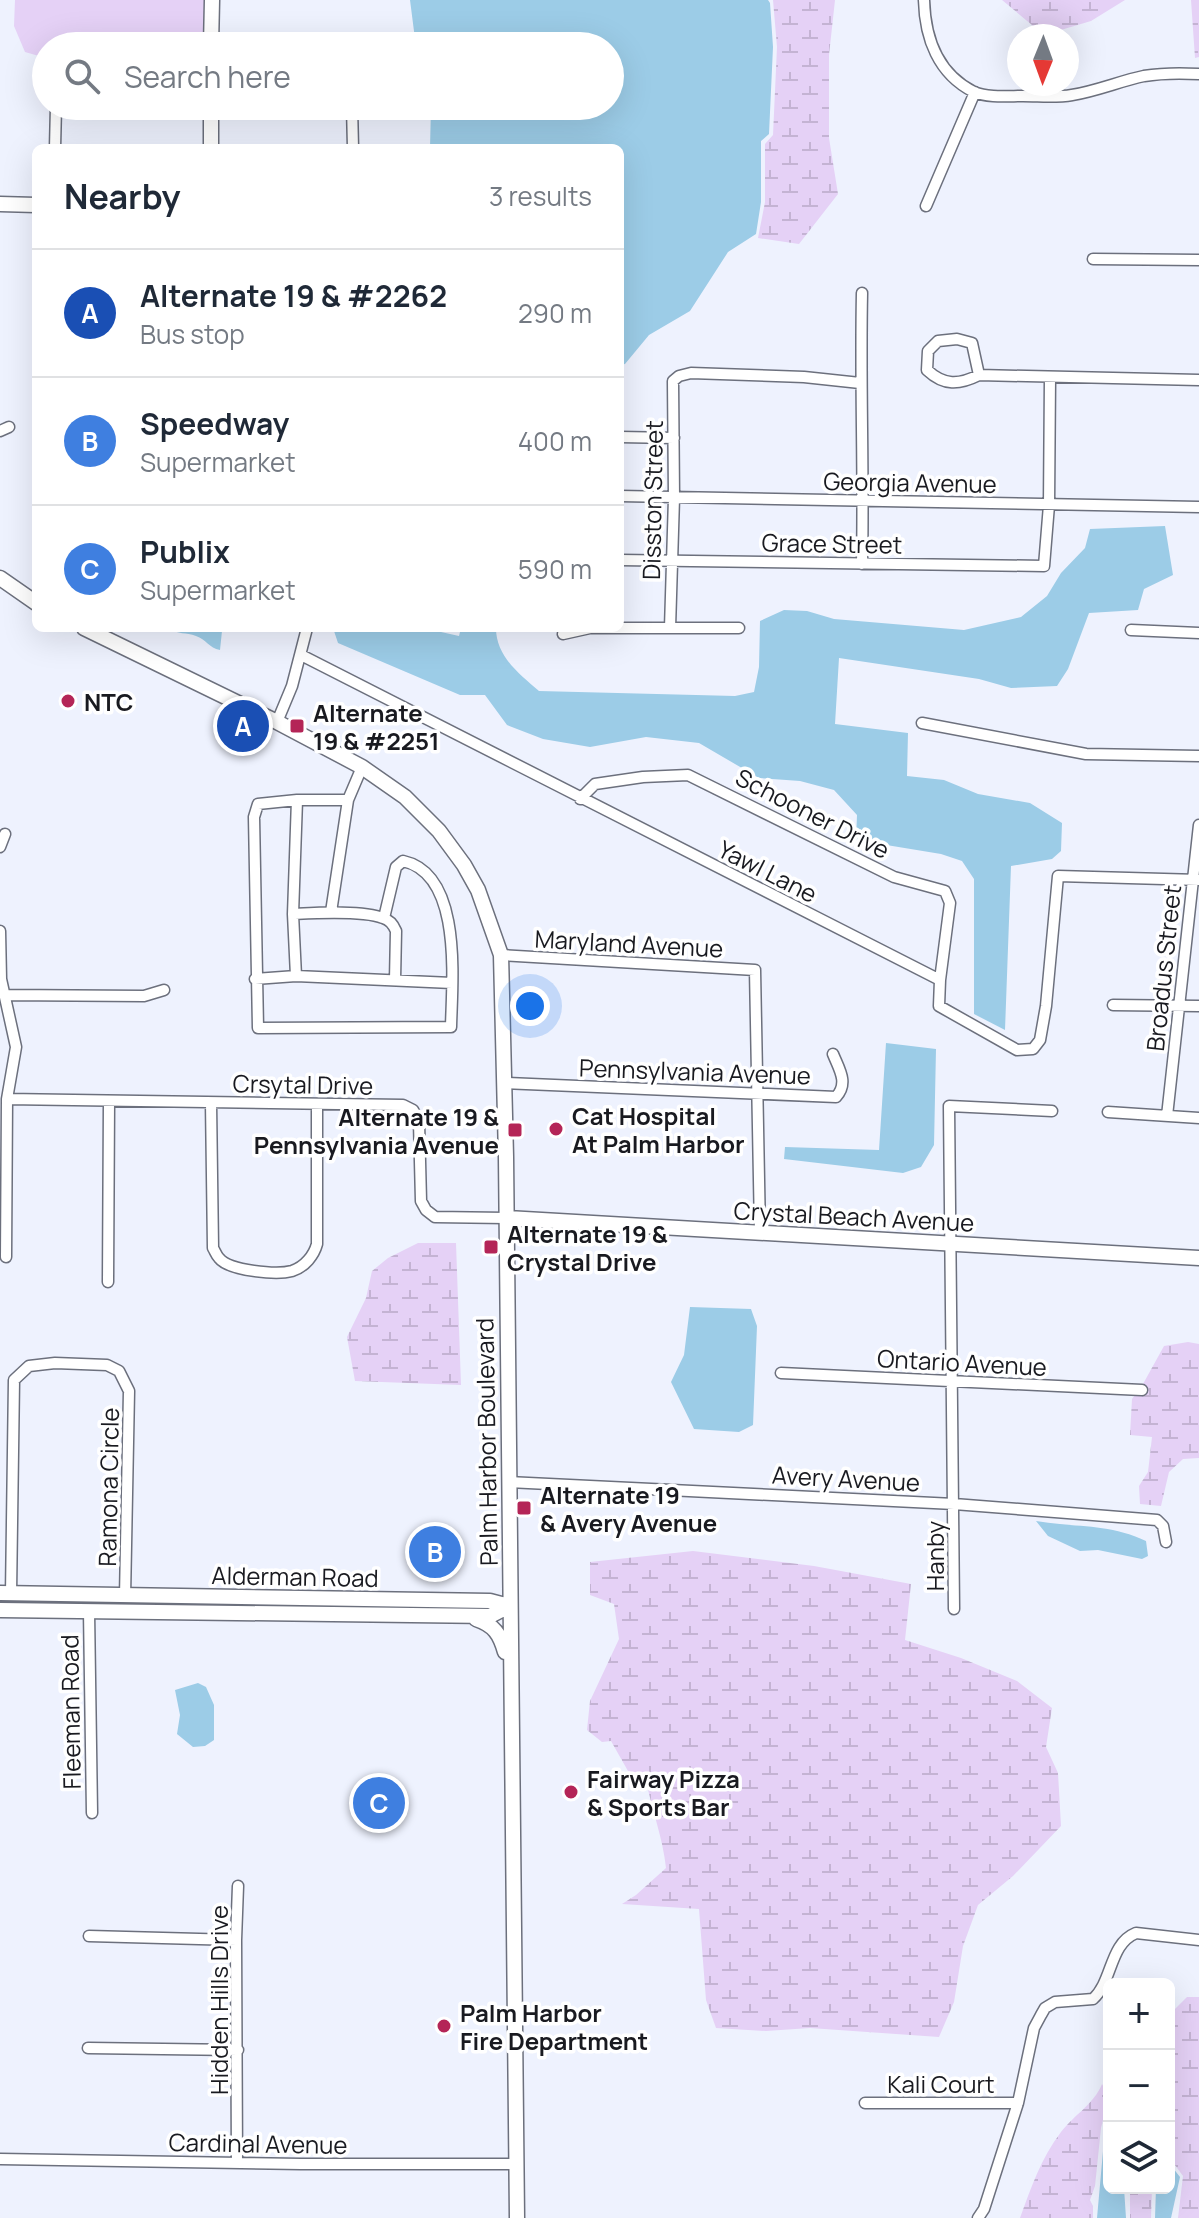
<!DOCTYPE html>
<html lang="en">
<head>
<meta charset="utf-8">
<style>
	:root { --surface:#fff; --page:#f2f2f3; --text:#1f2937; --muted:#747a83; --line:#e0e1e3; --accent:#b45309 }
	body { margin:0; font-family:Manrope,sans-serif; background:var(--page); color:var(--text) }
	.controls { position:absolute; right:24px; bottom:24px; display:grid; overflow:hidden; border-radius:12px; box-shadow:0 8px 32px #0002 }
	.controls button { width:72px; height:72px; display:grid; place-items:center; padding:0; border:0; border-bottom:2px solid var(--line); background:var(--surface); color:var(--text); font:40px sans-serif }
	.compass { position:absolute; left:1007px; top:24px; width:72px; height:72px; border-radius:50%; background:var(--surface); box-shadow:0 8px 32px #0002; rotate:181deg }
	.you { position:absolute; left:530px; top:1006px; width:28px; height:28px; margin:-20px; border:6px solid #fff; border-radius:50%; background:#1a73e8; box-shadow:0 0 0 12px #1a73e833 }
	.badge { display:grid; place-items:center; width:52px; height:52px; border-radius:50%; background:var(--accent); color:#fff; font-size:26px; font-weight:700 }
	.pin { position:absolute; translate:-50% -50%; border:4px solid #fff; box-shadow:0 2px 8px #0006 }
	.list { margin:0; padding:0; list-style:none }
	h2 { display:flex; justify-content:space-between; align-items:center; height:104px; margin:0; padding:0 32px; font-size:34px }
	h2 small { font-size:26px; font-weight:400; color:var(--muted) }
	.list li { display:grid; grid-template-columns:52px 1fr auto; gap:24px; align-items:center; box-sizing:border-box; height:128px; padding:0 32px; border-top:2px solid var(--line) }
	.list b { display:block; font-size:30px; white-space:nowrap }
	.list p { margin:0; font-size:26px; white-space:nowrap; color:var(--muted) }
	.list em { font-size:26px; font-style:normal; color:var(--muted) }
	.icon { flex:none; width:44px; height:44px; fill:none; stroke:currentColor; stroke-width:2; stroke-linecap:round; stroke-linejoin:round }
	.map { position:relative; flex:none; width:1199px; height:2218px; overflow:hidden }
	.search { position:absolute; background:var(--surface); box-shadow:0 8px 32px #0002; left:32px; top:32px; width:592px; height:88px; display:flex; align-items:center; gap:20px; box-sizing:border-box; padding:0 28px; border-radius:44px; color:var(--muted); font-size:30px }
	.panel { position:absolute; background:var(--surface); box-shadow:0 8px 32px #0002; left:32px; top:144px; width:592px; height:488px; border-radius:12px }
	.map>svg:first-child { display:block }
	.green { fill:#e5d1f6 }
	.wetland { fill:url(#wetland-marsh) }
	.water { fill:#9ccce7 }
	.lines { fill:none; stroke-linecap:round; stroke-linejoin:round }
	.street-casing { stroke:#6c707d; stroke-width:13 }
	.secondary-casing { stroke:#6c707d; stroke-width:17 }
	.street { stroke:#fff; stroke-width:10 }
	.secondary { stroke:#fff; stroke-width:14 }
	.poi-dot { fill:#b42557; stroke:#fff; stroke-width:3 }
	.labels { text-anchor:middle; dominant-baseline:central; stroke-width:7; stroke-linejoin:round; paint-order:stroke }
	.street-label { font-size:24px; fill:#191a20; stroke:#fff }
	.poi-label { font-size:24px; font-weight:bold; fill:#191a20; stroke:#fff; text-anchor:start }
</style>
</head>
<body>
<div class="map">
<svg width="1199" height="2218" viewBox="0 0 1199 2218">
	<defs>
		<pattern id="wetland-marsh" width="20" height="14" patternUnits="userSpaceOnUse" patternTransform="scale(2)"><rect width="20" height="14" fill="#e5d1f6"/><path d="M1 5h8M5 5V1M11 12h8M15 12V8" fill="none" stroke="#c4b3d3"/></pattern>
	</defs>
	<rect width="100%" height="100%" fill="#eef2fe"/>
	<path class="green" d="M15,0H209L208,46H46V58L25,52L14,26Z"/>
	<path class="wetland" d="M773,0H835L829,55V138L838,194L799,244L758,238L765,202V144L773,135L777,47Z
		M1002,0H1125L1091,21L1044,35Z
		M1191,0H1199V57L1195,58Z
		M418,1243H456L461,1385L355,1381L347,1337L366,1298L372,1271L388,1258Z
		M1188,1342L1199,1344V1458L1183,1459L1169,1472L1161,1506L1140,1504L1139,1486L1148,1472L1152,1437L1130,1435L1132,1399L1135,1395H1146V1385L1143,1384L1164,1346Z
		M693,1551L814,1566L911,1584L905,1640L961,1658L1017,1681L1052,1708L1046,1747L1058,1773L1061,1826L1013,1876L978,1905L963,1946L954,2002L939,2037L810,2028L766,2031L716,2028L706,2000L699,1909L622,1904L636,1895L666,1868C663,1838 652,1811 646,1780L628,1771L611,1741L602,1742L587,1730L590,1701L619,1639L614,1604L590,1595V1562Z
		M1187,1997H1199V2218H1178L1183,2176L1169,2157V2015Z
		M1102,2084L1109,2096L1101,2128L1095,2186L1090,2200L1093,2206V2218H1020C1031,2188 1041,2158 1061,2132C1074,2115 1094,2104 1102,2084Z
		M1130,2188H1152L1151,2218H1130Z"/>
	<path class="water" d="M410,0H768L770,3L773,47L769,134L761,141V202L756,234L728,252L690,311L649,335L625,364L620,365V148H430L431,106H610V46H420L415,39Z
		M1165,526L1173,575L1144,589L1138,610L1089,613L1068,669L1057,686L1011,688L979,679L839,658L835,724L908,733L907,776L944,780L978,794L1030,803L1062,823L1061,851L1052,859L1011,866L1005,1030L974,1014V879L962,861L941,854L856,840L857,815L834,790L800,781L759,778L699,743L646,737L590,747L543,739L507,725L485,695H460L338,643L333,628H423L459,636L461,628H496C496,656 519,674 539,691L735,696L754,692L759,667L760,621L784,610L807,611L834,619L964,630L1021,617L1047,596L1061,573L1085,548L1090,529Z
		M169,628H226L222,631L220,650C209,648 206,639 196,636C186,632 178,635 169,628Z
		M886,1043L936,1049L934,1145L921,1167L903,1173L784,1159L785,1147L879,1150Z
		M690,1307L751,1309L757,1326L753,1425L739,1432L694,1429L671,1382L684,1355Z
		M1036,1521C1076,1528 1108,1523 1146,1541L1148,1556L1142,1559L1098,1550L1080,1551L1048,1536Z
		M198,1683L206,1687L214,1705V1740L205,1746L193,1747L177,1734L180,1715L175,1690Z
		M1109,2112V2188H1124L1126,2218H1097L1105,2129Z
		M1169,2163L1180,2177L1171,2218H1155L1156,2188H1169Z"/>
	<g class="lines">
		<g class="street-casing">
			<path id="street" d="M924,0C925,38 938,74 974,92C988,98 1008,96 1023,96C1040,96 1056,98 1072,95C1097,91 1120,81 1144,76C1162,73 1181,73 1199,74
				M352,106L353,148
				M55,148L56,106
				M926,206L975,92
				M1093,259L1199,260
				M957,339L972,343L979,375C959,385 944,386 927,370L928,351L938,341Z
				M979,375L1199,380
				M0,431L9,427
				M620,437L674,438
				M620,496L1199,507
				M620,560L1044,566L1049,505L1050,378
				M862,564C864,473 860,383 862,293
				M670,628L674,498L673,381L679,376L691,373L804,377L860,383
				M1131,630L1199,633
				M563,634L590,628H739
				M301,655L940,980
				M277,722L292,686L307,628
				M922,723L1086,754L1199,756
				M580,799L595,784L643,777L688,775L894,877L945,891L950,903L940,980L939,1006L1017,1050L1033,1049L1040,1040L1046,1006L1058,876L1199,880
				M348,800H297L258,804L254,817L258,1028L451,1027C452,981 463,874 403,861L396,867L384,918
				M0,847L5,834
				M331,912L348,800L362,767
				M293,914C315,913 363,910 383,918C390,920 394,926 396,931L395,980
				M0,931L1,979L16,1047L7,1099L6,1257
				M501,955L755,970L760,1232
				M296,976L293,914L297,800
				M255,979L296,976L452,983
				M4,995L144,996L164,990
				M1113,1005L1199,1006
				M505,1083L836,1097C849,1083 839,1069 833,1054
				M7,1099L403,1105L413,1110L419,1122L421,1201L426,1210L435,1217L506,1218
				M211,1103L213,1248C215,1251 216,1255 219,1258C229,1271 277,1275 292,1271C305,1267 314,1255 317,1244V1105
				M1108,1112L1199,1118
				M1167,1116L1199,825
				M108,1282L109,1102
				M781,1373L1142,1390
				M508,1482L954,1504L1157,1520L1163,1526L1166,1542
				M11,1594L14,1380L29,1366L55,1363L107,1365L119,1371L129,1391L125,1597
				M954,1609L949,1106L1052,1111
				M89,1611L92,1813
				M89,1936L236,1940
				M88,2048L238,2050
				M865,2103H1018
				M0,2159L301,2164H516
				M237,2163L236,1940L238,1886
				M978,2218L984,2209L1018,2103L1034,2028L1041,2015L1045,2008L1055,2002L1093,1999C1113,1981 1109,1944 1136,1933L1199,1940"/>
		</g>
		<g class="secondary-casing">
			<path id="secondary" d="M211,46L212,0
				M211,148V106
				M0,204L36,205
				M0,578L36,603
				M84,628L277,722L362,767L405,797L439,831L464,865L478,890L501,955L506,1157L517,2218
				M506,1218L1199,1258
				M0,1593L490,1601L509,1606
				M0,1610L490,1616L509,1606
				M476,1619C494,1625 500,1634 505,1652"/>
		</g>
		<use href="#street" class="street"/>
		<use href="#secondary" class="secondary"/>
	</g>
	<g class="poi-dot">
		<circle cx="68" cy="701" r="8"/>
		<rect x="289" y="718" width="16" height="16" rx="4"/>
		<circle cx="556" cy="1129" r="8"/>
		<rect x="507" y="1122" width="16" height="16" rx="4"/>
		<rect x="483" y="1239" width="16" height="16" rx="4"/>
		<rect x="516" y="1500" width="16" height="16" rx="4"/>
		<circle cx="571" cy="1792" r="8"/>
		<circle cx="444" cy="2026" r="8"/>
	</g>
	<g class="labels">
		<g class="street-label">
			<text transform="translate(910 482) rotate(1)">Georgia Avenue</text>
			<text transform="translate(652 500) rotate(-89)">Disston Street</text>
			<text transform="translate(832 543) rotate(1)">Grace Street</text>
			<text transform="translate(813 813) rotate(27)">Schooner Drive</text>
			<text transform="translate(768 871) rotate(27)">Yawl Lane</text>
			<text transform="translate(629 943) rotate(3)">Maryland Avenue</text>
			<text transform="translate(1163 968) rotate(-84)">Broadus Street</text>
			<text transform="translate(695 1071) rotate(2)">Pennsylvania Avenue</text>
			<text transform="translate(303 1084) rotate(1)">Crsytal Drive</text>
			<text transform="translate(854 1216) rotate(3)">Crystal Beach Avenue</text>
			<text transform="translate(962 1362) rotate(3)">Ontario Avenue</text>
			<text transform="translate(486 1442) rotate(-91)">Palm Harbor Boulevard</text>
			<text transform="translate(846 1478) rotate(3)">Avery Avenue</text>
			<text transform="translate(108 1487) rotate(-89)">Ramona Circle</text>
			<text transform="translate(934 1556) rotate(-90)">Hanby</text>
			<text transform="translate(295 1576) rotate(1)">Alderman Road</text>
			<text transform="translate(70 1712) rotate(-91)">Fleeman Road</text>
			<text transform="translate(218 2000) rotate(-90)">Hidden Hills Drive</text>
			<text x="941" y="2083">Kali Court</text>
			<text transform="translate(258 2143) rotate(1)">Cardinal Avenue</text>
		</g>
		<g class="poi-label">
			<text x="84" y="701">NTC</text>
			<text x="313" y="712">Alternate<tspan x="313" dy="28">19 &amp; #2251</tspan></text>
			<text x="572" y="1115">Cat Hospital<tspan x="572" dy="28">At Palm Harbor</tspan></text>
			<text x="499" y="1116" text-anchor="end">Alternate 19 &amp;<tspan x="499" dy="28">Pennsylvania Avenue</tspan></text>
			<text x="507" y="1233">Alternate 19 &amp;<tspan x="507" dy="28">Crystal Drive</tspan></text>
			<text x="540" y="1494">Alternate 19<tspan x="540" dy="28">&amp; Avery Avenue</tspan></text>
			<text x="587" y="1778">Fairway Pizza<tspan x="587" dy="28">&amp; Sports Bar</tspan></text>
			<text x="460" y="2012">Palm Harbor<tspan x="460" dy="28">Fire Department</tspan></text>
		</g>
	</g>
</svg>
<div class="controls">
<button>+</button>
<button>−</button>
<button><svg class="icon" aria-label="layers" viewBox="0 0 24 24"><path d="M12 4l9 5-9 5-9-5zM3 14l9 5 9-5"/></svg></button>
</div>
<svg class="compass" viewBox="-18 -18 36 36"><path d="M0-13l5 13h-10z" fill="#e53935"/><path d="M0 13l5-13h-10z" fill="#747a83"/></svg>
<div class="you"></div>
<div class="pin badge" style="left:243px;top:726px;background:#1a4fb4">A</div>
<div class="pin badge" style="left:435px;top:1552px;background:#3f7fe0">B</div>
<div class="pin badge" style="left:379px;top:1803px;background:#3f7fe0">C</div>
<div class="search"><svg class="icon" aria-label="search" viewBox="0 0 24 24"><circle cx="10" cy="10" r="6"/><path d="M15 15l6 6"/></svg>Search here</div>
<section class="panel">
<h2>Nearby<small>3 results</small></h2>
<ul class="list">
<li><span class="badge" style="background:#1a4fb4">A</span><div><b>Alternate 19 &amp; #2262</b><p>Bus stop</p></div><em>290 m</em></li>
<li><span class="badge" style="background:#3f7fe0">B</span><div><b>Speedway</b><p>Supermarket</p></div><em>400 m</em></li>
<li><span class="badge" style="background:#3f7fe0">C</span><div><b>Publix</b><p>Supermarket</p></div><em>590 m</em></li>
</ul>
</section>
</div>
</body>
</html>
